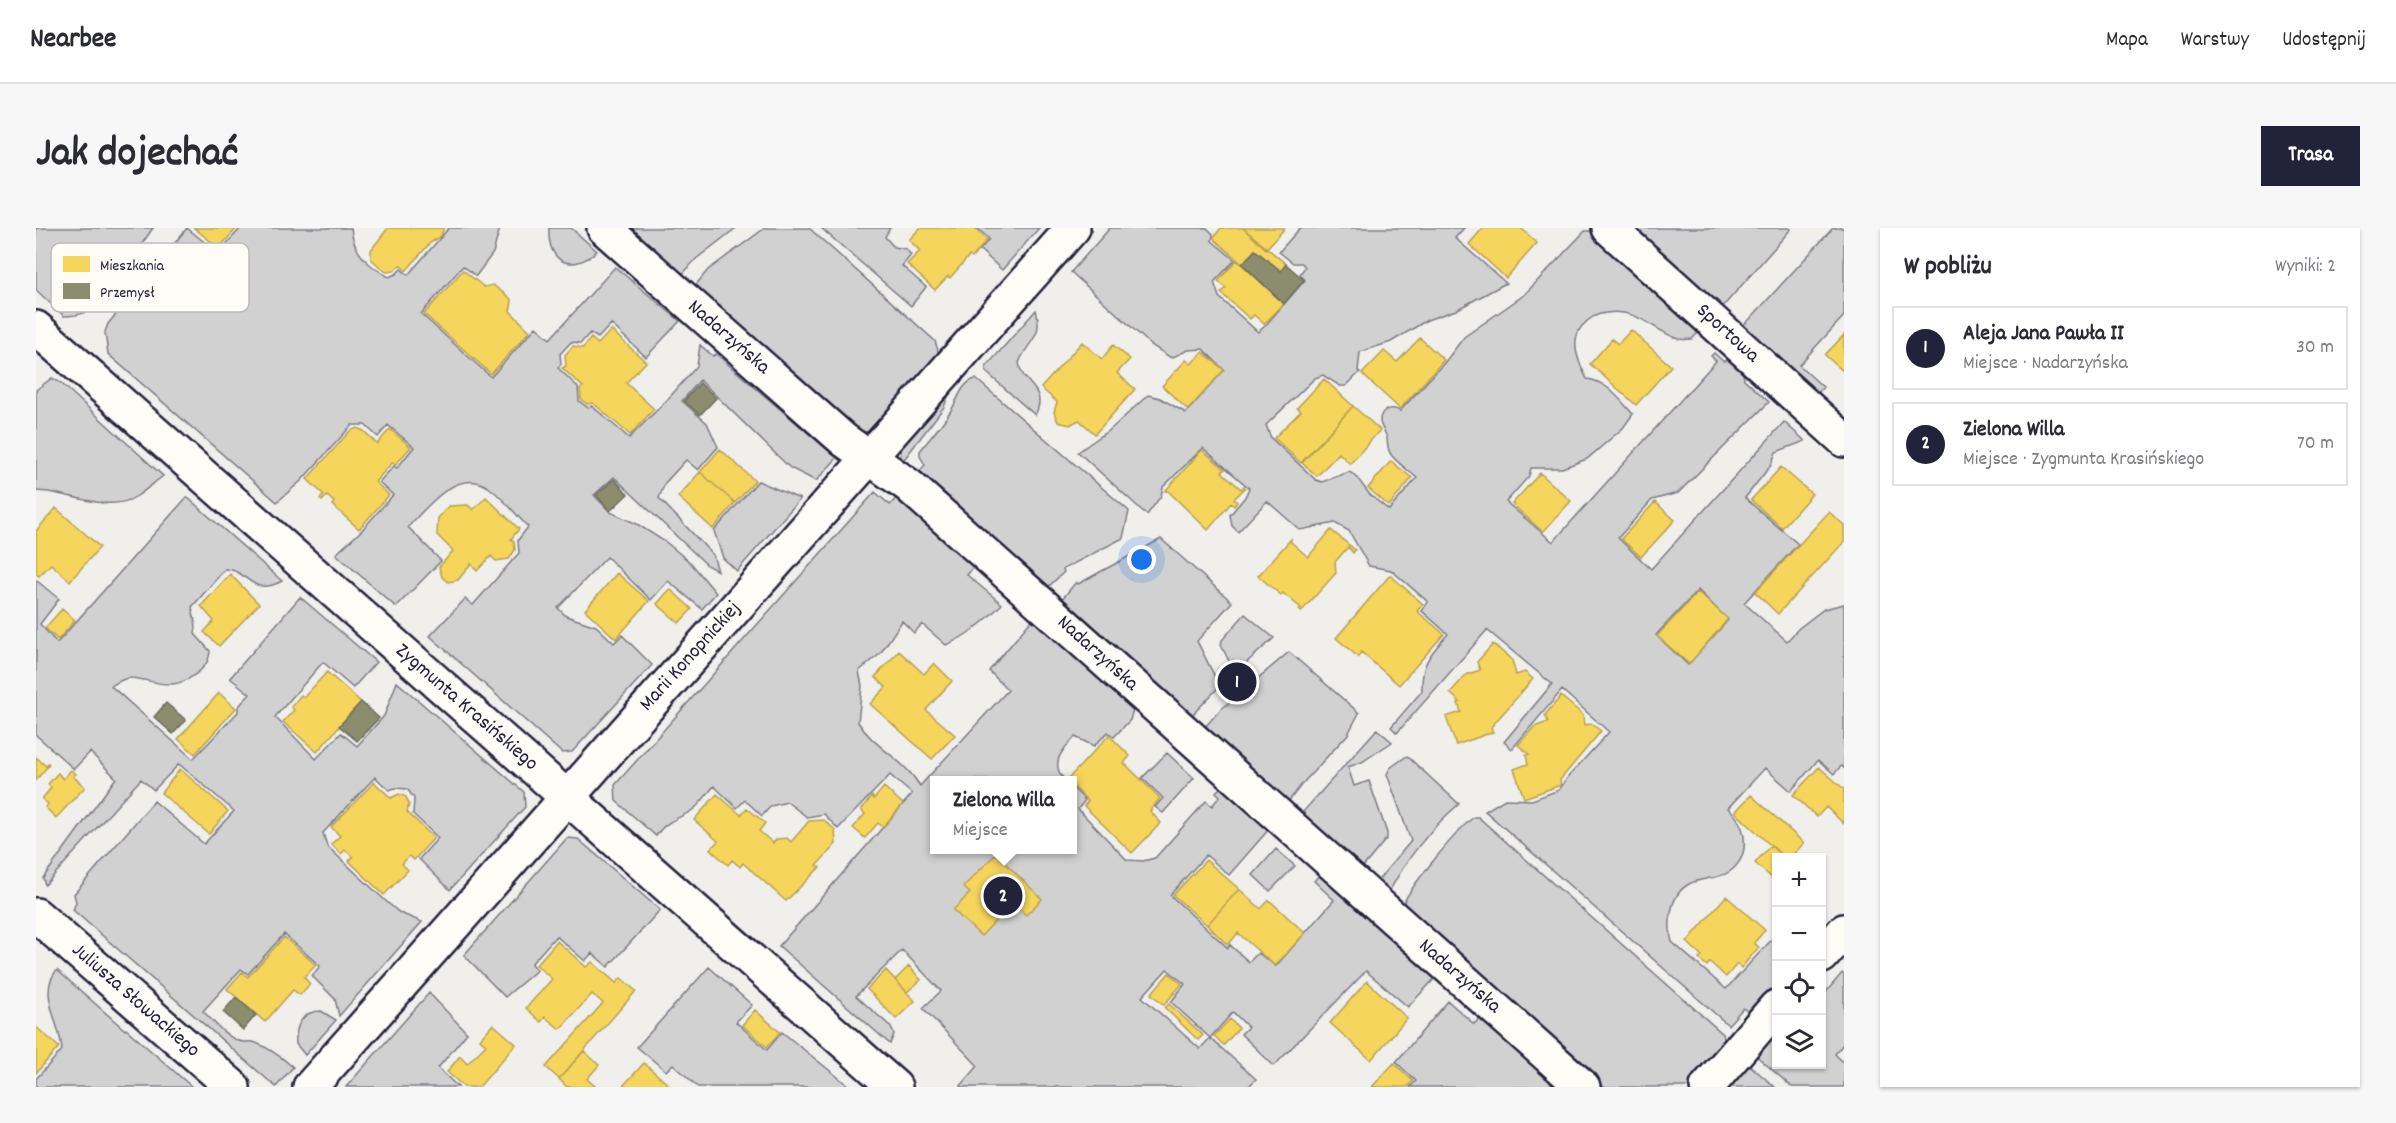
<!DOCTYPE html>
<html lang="pl">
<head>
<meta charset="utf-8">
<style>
	:root { --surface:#fff; --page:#f7f7f7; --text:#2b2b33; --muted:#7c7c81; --line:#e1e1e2; --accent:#22223b }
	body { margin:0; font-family:Dekko,sans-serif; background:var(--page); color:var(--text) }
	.controls { position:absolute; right:18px; bottom:18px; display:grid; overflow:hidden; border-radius:0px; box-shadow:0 2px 4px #0004 }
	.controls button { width:54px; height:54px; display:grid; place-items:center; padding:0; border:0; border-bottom:2px solid var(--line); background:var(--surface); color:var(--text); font:30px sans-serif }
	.you { position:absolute; left:1106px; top:332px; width:21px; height:21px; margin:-15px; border:4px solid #fff; border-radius:50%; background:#1a73e8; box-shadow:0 0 0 9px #1a73e833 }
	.badge { display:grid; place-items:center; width:39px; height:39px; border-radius:50%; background:var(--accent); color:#fff; font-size:20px; font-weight:700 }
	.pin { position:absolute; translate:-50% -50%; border:3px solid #fff; box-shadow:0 2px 6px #0006 }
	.popup { position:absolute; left:894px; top:548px; width:147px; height:78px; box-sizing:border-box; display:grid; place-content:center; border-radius:0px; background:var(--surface); filter:drop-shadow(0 2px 4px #0005); font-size:20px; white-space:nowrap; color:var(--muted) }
	.popup b { font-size:22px; color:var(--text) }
	.popup::after { content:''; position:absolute; left:50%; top:100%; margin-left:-12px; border:12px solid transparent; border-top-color:var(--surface) }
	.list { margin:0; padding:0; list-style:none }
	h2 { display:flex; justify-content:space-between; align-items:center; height:78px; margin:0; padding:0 24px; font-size:26px }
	h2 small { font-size:20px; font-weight:400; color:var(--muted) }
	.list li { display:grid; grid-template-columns:39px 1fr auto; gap:18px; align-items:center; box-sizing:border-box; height:84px; margin:0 12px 12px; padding:0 12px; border:2px solid var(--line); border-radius:0px }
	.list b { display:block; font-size:22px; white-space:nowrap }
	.list p { margin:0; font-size:20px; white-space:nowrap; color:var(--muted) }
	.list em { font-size:20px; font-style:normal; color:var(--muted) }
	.icon { flex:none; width:33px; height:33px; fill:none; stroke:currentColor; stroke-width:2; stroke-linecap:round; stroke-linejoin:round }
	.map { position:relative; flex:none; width:1808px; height:859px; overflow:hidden; border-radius:0px }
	header { display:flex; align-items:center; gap:36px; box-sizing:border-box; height:84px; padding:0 30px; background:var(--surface); border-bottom:2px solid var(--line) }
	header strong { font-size:28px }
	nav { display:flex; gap:33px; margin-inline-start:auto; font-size:21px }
	.intro { display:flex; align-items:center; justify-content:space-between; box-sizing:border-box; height:144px; padding:0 36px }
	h1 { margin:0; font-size:42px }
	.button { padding:15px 27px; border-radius:0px; background:var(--accent); color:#fff; font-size:21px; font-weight:700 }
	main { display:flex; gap:36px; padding:0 36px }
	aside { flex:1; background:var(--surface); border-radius:0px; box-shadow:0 2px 4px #0004 }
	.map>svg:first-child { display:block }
	.green { fill:#d2d1d1; stroke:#7a7a86; stroke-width:1.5; fill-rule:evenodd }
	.homes { fill:#f6d55c; stroke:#b69f52; stroke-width:1.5 }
	.industry { fill:#8c8c6e; stroke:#6c6c5f; stroke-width:1.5 }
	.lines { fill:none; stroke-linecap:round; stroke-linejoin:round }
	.minor-casing { stroke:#22223b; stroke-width:38 }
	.minor { stroke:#fdfcf7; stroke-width:33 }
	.labels { text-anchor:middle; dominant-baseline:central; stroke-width:6; stroke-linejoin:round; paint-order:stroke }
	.street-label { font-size:21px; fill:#22223b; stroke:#fdfcf7 }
	.key { fill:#fdfcf7; stroke:#bbbbbf; stroke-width:1.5 }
	.key-label { font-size:16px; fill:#22223b }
</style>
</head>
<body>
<header>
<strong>Nearbee</strong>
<nav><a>Mapa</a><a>Warstwy</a><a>Udostępnij</a></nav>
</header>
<div class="intro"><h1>Jak dojechać</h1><a class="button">Trasa</a></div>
<main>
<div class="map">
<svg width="1808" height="859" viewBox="0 0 1808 859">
	<rect width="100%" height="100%" fill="#f0efec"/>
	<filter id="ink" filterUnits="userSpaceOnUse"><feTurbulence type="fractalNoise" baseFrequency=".0167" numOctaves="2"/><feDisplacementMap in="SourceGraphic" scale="12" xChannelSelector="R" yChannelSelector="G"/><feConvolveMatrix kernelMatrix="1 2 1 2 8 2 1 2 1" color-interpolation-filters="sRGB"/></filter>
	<g filter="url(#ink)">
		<path class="green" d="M0,0H117L66,73C54,84 44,88 28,88L0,62Z
			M151,0L182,25L205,0H315C317,24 332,38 353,49L360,46L365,41L372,47L413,0H464L457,25L440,48L427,38L385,86L455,149L500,99L514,111L579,39L644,93L610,129L575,96L562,110L554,105L545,115L535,114L524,126L525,136L522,140L542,159L543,173L551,179L556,178L593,210L631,172L661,138L664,117L677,128L680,126L801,230L780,253L754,240L664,152L646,173L671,195L682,219L662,242L650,232L629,255L623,270L677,327L682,343L672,338L578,249L558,267L574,284L601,296L631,315L655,335L680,365L666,381L632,353L615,372L571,329L522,380L530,388L560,398L578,415L586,407L616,437L536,524L526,525L394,408L429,371L437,377L483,325L482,312L492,299C480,287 467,269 452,259C421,239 391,279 372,299L405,333L360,379L300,326L325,303L357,267L343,254L358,238L361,240L378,219L352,197L342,209L329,197H316L265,253L241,274L72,126L69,104L72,96Z
			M513,0H535L561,23C536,46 511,35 513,0Z
			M589,0H700L660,31L644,49Z
			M729,0H773L899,113L904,129L835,204L822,203L658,59L672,42Z
			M785,0H854L849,9L858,19L870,21L875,27L866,38L890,59L875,78Z
			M941,0H1003L966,42L944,22L953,11Z
			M1074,0H1171L1177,6L1176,13L1199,32L1178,54L1183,69L1222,104L1229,98L1269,52L1264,46L1269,39L1266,35H1257L1243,24L1264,0H1428L1419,10L1470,55L1420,82L1391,92L1355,114L1324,124L1322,143L1324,144L1310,158H1304L1287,147L1279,150L1230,197L1235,210L1280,252L1286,254L1313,244L1319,247L1334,267L1353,282L1381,250C1373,243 1363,236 1356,228C1351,222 1352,217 1351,210C1350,204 1344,199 1344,193C1344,180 1356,179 1364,183L1409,134L1428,109L1488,67L1549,3H1557L1661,97V106L1656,111C1652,111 1647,112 1643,111C1615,102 1603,80 1570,85C1560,86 1553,90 1546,98C1533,114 1543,135 1551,151C1571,153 1584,172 1597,186L1587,200L1551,231L1526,240H1495L1493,248L1470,274L1517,314L1680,133L1675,128L1678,125L1687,133L1700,132L1705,137L1708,151L1733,174L1642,265L1616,272L1582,310L1615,341L1748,194L1769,213L1740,224L1735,237L1709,270L1762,316L1708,375L1751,413L1763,400L1788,381L1808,376V540L1805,538L1798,546L1782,532L1755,563L1729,540L1692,580C1711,596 1716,628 1693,644C1681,652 1666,649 1653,656C1634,666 1631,696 1636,714L1690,761L1740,707V757L1715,787L1707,780L1692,797L1449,583L1469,571L1496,572L1523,562L1532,549L1573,504L1526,462L1476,521L1468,514L1516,456L1451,402L1361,505L1355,499L1386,463C1385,434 1394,427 1412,406L1386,383L1392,374L1355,342L1333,338L1313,303L1299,295L1264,302L1231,273L1202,304L1196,298L1194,287L1209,269L1213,260L1167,220L1127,259L1125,268L1111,287L1042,224L1076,200L1112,167L1124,170L1150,185L1188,142L1167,121L1152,122L1135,130L1115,117L1035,44ZM1662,362L1692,392L1652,437L1620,407Z
			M1593,0H1753L1755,1L1684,82Z
			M1797,0H1808V88L1763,137L1787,159L1780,167L1704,100L1714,91Z
			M1000,82C1008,110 992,112 983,135C986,158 1013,160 999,187L950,144V139Z
			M16,150L25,155L127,248C119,254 110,262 101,268C72,287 32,263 0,263V162Z
			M940,151L1093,283L1087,310L1027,341L1028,344L1012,359L1009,360L880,247L889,237L884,228V223C894,210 905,198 914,184C922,173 925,154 940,151Z
			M916,159L908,179L866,234L864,220Z
			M722,253L764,271L701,343L687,330L678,303Z
			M839,264L854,277L863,267L939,337L931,347L966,376C949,393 932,408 910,417L886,396L878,405L866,393L844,426L823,443L826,458L822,494C838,520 868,531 884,558L972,462L953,443L999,388L1098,478L1094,492L1078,509L1072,504L1058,518L1039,509C1026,522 1013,536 1029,552H898V622H1036V559L1049,572L1042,581L1091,632L1107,633L1119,630L1170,573L1176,578L1184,568L1180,564L1187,557L1234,600L1193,647L1170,627L1134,667L1192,720L1194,717L1213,734L1222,725L1240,738L1298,672L1278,653L1285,645L1401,748L1372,779L1330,743L1238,838L1205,806L1212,799L1197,784L1174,810L1220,851L1212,859H924L942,838L887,780L905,763L866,722L820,768L854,798L858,806L854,816L743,718L876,566L854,547L802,601L788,586L771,589L751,574L735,578L726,588L709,572L701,580L678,558C672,565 666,574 659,580C646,591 631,590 620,608L580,573L579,557ZM1131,741L1149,756L1135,774L1174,810L1164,821L1106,769Z
			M151,269L246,353C214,370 212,341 189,341L156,379L160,399L159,406L174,423C173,434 168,440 160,446C136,464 121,453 96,450C89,449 81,454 75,458L157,531L202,484V479L214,466L194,450L264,369L340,434L317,460L287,434L239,489L280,531L305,505L321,518L348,488L361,454L488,564L489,579L414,662L383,631L402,610L377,586L378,570L371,561L359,560L353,562L339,549L287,605L291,618L353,676L364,685L386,694L303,788L299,771L276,748L284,738L248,706L212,746L205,741L167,783C176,792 190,809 203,813C207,815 213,813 217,814C229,817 248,831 257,839L240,859L37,682L40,674L38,666L118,573L168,616L198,583L143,536L118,562L105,551L9,657L7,650L80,550L54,524L38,541L0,507V352L23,371L4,396L21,415Z
			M1125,311L1196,374L1161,413L1182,455V460L1156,487L1152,488L1026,375V371L1040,354L1042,356Z
			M1209,386L1238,410L1202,442L1197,441L1185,417L1186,412Z
			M1253,424L1323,485L1312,506L1266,556L1252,574H1248L1169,503V499L1183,483Z
			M1341,501L1356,514L1326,534L1312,539L1318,558L1333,553L1351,605V610L1327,639L1322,640L1265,589L1266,585Z
			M1131,525L1158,550L1127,585L1119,579L1127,570L1106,550Z
			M1371,528L1423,576C1395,600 1370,632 1353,664L1341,658L1342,652L1375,613L1351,546L1354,540Z
			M1438,589H1442L1687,806L1690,816L1652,859H1567L1366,680C1368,665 1423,600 1438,589Z
			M531,610L542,611L624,682L572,739L556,725L549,733L520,708L495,736L501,742L469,769L428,727Z
			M1240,621L1259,638L1234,663L1217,647Z
			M673,739L716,777L700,794L731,822L746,804L814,859H662L637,836L630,843L601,819Z
			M21,742L89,802L90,801L156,859H0V851L26,822C25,797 1,764 21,742Z
			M1806,745L1808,747V815L1799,826L1808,835V859H1756L1717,825L1740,799V836H1786V769Z
			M393,765L431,805L402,840L422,859H310Z
			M1412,773L1438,796L1445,789L1523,857L1522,859H1374L1380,853L1360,834Z
			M285,783L300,792L269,827L260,816C259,799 265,783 285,783Z
			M1710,834L1739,859H1688Z"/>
		<path class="homes" d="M158,0H201L183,20Z
			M352,0H408L405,8L394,15L370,43L364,37L358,43L350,44L335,31V22Z
			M884,0H938L951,12L936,30L933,28L914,50L912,48L899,62L871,36L884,23L873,12Z
			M1185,0H1207L1250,36L1245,43L1219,22L1206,36L1177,10Z
			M1207,0H1249L1230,21Z
			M1447,0H1485L1501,15L1470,50L1433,16Z
			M1201,32L1248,76L1228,96L1218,87L1214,91L1185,65L1190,60L1182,53Z
			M427,42L448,59L457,57L474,70L476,74L474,83L494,103L455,146L388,86Z
			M575,102L610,134L590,155L618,181L594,207L557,175L551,176L545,171L544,161L547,159L526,140L530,138L529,127L537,118L547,120L555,110L562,116Z
			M1595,102L1635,138L1600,177L1554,136L1576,111L1582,116Z
			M1808,107V144L1789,127Z
			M1384,110L1408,132L1364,181L1326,146L1348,123L1361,134Z
			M1046,114L1066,131L1077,117L1094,131L1081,145L1099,161L1059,206L1043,192L1034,197L1022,194L1018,184L1021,174L1005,160Z
			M1167,124L1188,142L1152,182L1126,158L1150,132L1155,136Z
			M1288,151L1317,178L1265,235L1238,210L1265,183L1261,180Z
			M1317,178L1344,202L1314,236L1303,225L1281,248L1266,235Z
			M321,200L328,203L341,216L354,201L375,219L359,237L357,234L339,254L353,267L323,301L296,277L298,274L291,268L286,273L284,271L288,267L271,251L314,203Z
			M684,221L719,253L699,275L664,244Z
			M1166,222L1189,241L1186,244L1205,261L1208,258L1209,260L1198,271L1201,274L1198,278L1195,275L1172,302L1132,263H1129Z
			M1355,233L1376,250L1353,278L1332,260Z
			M1745,239L1776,266L1746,300L1715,272Z
			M664,244L699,275L677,301L642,269Z
			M1504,245L1535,273L1507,304L1476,276Z
			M450,269L483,301L475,311L478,313L479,322L473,331L460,333L455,328L441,343L435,336L422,352L412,354L406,349L403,339L417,323L401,307L402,290L413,278L432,277L437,282Z
			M1619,274L1639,292L1605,329L1585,311Z
			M20,280L64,319L34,353L15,336L3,348L0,346V303Z
			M1793,284L1808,297V314L1742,386L1719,364Z
			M1295,302L1319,322L1317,325L1312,319L1299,334L1300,345L1265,384L1263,382L1265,380L1247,365L1245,367L1222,348L1255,311V314L1272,329Z
			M581,345L613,373L580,411L549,382Z
			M194,346L223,376L183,418L168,404L178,393L165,378Z
			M1354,347L1387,376L1381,383L1408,406L1363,457L1325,424L1322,429L1300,410Z
			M634,361L656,381L643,395L621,376Z
			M1662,364L1692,391L1653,436L1621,408Z
			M26,381L39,392L22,412L9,400Z
			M1457,416L1476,432L1480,447L1489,444L1497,451L1455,499L1457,504L1420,517L1410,489L1425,484L1422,475L1424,474L1414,465L1430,447L1444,442L1441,434Z
			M863,423L888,446L898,435L916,453L890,482L919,507L896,531L834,476L850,459L839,449Z
			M291,444L325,474L281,524L247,494L258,482L255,479L265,467L268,469Z
			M183,465L200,480L159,526L142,511Z
			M1525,468L1547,487L1548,497L1556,496L1565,503L1524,552L1525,557L1488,570L1478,541L1492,536L1490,527L1493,526L1482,517L1498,499L1512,494L1509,487Z
			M1073,507L1094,528L1088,535L1124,570L1114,583L1125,595L1096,625L1048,578L1052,573L1036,557V552H1031Z
			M0,529L10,538L12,535L13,537L0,552Z
			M1783,539L1808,561V596L1790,579L1781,589L1757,567Z
			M144,541L192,583L173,606L125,565Z
			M35,542L40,546L37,548L49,559L20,590L9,579L12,576L6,571L15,560L12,556L22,545L27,551Z
			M338,554L355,570L363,566L370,569L373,576L371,584L398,610L378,632L373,628L366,636L372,642L348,667L313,633L317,629L309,622L305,626L295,616L304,608L295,599Z
			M848,559L867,576L847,599L842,595L829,610L817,600L829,586L825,582L836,568L838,571Z
			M681,566L705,587L711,580L729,595L723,603L737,615L741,611L751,610L755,614L773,593L788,592L799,602L800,616L781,637L784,639L750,673L707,635L704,639L696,632L692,637L674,621L682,613L658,592Z
			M1715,567L1768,615L1754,630H1748L1699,584Z
			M1735,617L1748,630H1740V645L1736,650L1719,635Z
			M960,626L1006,671L990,687L977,675L945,708L917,682L934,665L927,659Z
			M1170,632L1203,661L1171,697L1137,667Z
			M1203,661L1225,681L1233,672L1269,705L1239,738L1202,705L1192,717L1171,697Z
			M1690,668L1729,702L1718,715L1723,719L1705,740L1701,736L1690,749L1674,734L1671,738L1663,731L1666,728L1651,714Z
			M248,709L280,737L268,749L274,756L264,767L257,762L229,794L191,761L206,744L212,749Z
			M521,713L550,739L556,734L580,755L585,750L600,763L523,851L510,839L567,775L556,766L524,801L509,789L505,794L490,780L516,751L500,737Z
			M873,738L885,752L871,764L859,752Z
			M850,742L879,773L860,791L831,761Z
			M1133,745L1146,756L1128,777L1115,766Z
			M1331,753L1371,790L1335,832L1294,795Z
			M1133,776L1167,807L1162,812L1129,780Z
			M719,782L744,804L731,819L706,797Z
			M1194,791L1203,800L1188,817L1178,808Z
			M457,796L480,816L443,859H428L411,844L424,828L431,836L450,817L444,811Z
			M0,799L23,819L0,845Z
			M548,823L563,837L551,851L560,859H531L523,851Z
			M608,835L635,859H586Z
			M1358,835L1377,853L1371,859H1336Z"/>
		<path class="industry" d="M1219,22L1245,43L1250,36L1268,52L1248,76L1206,36Z
			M664,155L680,170L664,187L648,173Z
			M578,251L592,266L574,283L560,267Z
			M325,474L343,490L321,513L303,498Z
			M130,475L150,492L137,506L118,489Z
			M200,769L220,787L207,802L187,784Z"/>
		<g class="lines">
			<g class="minor-casing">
				<path id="minor" d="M568,0L808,212L872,257L1547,859
					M1573,0L1808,212
					M0,100L859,859
					M0,687L197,859
					M1786,728L1808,703
					M274,859L1037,0
					M1671,859L1740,779"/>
			</g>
			<use href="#minor" class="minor"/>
		</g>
	</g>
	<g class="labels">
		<g class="street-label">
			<text transform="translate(1691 106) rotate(42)">Sportowa</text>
			<text transform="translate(692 110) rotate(41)">Nadarzyńska</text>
			<text transform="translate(1061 426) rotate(42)">Nadarzyńska</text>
			<text transform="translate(655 429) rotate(-48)">Marii Konopnickiej</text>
			<text transform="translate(430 480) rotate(41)">Zygmunta Krasińskiego</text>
			<text transform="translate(1423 749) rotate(41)">Nadarzyńska</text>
			<text transform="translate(99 773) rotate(41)">Juliusza Słowackiego</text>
		</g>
	</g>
	<rect x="15" y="15" width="198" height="69" rx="9" class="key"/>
	<rect x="27" y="28" width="27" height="16" fill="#f6d55c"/>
	<rect x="27" y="55" width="27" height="16" fill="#8c8c6e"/>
	<g class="key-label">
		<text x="64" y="42">Mieszkania</text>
		<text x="64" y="69">Przemysł</text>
	</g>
</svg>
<div class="controls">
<button>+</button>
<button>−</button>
<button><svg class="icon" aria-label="locate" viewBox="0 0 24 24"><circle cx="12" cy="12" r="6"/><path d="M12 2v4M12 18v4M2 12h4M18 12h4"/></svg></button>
<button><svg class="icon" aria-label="layers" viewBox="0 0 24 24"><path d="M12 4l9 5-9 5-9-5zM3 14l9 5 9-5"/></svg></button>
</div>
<div class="you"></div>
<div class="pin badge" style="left:1201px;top:454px">1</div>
<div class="pin badge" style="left:967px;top:668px">2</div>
<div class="popup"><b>Zielona Willa</b>Miejsce</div>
</div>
<aside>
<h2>W pobliżu<small>Wyniki: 2</small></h2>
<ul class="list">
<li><span class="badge">1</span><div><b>Aleja Jana Pawła II</b><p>Miejsce · Nadarzyńska</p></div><em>30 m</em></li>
<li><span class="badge">2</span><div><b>Zielona Willa</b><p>Miejsce · Zygmunta Krasińskiego</p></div><em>70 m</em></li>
</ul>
</aside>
</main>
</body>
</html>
